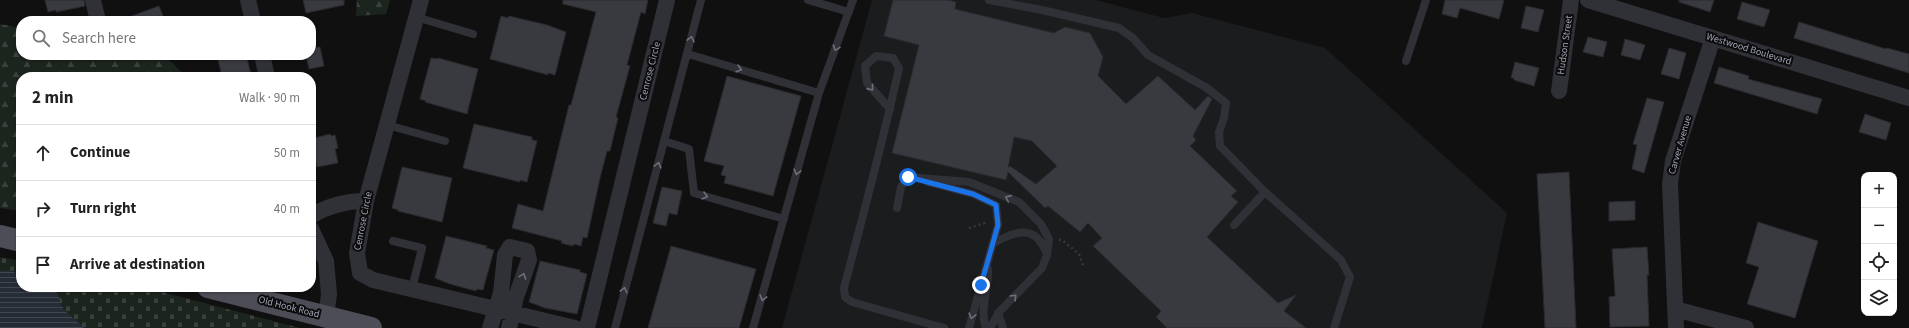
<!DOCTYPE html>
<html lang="en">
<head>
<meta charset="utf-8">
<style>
	:root { --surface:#fff; --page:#f2f2f2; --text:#222; --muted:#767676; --line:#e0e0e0 }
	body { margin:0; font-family:"Source Sans 3",sans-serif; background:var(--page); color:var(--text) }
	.controls { position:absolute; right:12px; bottom:12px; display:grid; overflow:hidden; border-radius:8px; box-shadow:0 1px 3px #0004 }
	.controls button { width:36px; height:36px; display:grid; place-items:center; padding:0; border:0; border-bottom:1px solid var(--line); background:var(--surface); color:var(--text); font:20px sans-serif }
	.stop { position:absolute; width:12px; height:12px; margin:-9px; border:3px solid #1a73e8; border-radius:50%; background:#fff }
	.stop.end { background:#1a73e8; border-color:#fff; box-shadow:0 1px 4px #0008 }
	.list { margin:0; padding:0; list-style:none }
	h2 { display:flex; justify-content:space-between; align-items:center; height:52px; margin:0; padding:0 16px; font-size:17px }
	h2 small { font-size:13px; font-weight:400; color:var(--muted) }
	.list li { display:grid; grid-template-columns:26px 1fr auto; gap:12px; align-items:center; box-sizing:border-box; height:56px; padding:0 16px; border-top:1px solid var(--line) }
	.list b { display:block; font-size:15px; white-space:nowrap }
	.list em { font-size:13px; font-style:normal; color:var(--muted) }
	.icon { flex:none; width:22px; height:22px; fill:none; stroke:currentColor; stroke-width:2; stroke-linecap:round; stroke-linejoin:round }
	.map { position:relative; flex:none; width:1909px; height:328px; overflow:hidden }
	.search { position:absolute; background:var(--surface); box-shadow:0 1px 3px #0004; left:16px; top:16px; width:300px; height:44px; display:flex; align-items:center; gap:10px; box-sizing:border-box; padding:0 14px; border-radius:16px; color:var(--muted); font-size:15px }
	.panel { position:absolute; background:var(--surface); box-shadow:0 1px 3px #0004; left:16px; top:72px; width:300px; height:220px; border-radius:16px }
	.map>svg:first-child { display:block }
	.built { fill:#1b1c1e }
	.forest { fill:url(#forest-firs) }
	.cemetery { fill:url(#cemetery-stones) }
	.water { fill:url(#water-rules) }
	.building { fill:#393a40; stroke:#2a2a2e; fill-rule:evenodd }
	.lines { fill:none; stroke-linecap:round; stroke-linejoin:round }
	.path { stroke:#36373e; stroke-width:2.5; stroke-dasharray:2 3; stroke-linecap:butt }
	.lane { stroke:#303037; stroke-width:8 }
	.street { stroke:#303037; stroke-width:16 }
	.primary { stroke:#4c4d56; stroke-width:22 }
	.oneway { stroke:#6d6f7c }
	.route { stroke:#1a73e8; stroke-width:5 }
	.labels { text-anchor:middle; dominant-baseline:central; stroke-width:4; stroke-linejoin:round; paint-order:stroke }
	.street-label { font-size:10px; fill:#9fa2b4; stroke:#0b0b0c }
</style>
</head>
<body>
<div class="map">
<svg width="1909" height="328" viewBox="0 0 1909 328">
	<defs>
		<pattern id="forest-firs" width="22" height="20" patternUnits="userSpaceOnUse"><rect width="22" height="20" fill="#1c241e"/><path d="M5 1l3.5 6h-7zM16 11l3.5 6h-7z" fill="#3a413c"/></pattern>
		<pattern id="cemetery-stones" width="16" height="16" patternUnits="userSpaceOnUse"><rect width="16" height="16" fill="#1c241e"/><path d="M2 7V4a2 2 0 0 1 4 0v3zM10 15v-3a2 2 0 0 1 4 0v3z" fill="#3a413c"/></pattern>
		<pattern id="water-rules" width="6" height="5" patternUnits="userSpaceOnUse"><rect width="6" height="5" fill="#252c36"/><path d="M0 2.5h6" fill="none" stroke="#414751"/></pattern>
	</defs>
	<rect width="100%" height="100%" fill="#101011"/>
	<path class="built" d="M872,0H1096L1164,18L1192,13L1325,48L1507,213L1482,328H782Z"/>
	<path class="forest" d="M357,0H390L386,14L356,16Z
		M0,24L21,28V55H159L165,56L187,77H21V211L0,208Z"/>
	<path class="cemetery" d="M0,257L21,261V287H143L300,328H0Z"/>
	<path class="water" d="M10,270L21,276V287H52C62,297 57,297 62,306C67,315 77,320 84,328H0V271Z"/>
	<path class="building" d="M45,0H84L85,6L56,12V10L48,12Z
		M303,0H344V5L306,13Z
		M563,0H648L645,14L641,12L633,42L627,65L630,66L616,117L618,118L610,151H607L600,178L587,238L583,237L581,246L574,244L573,246L561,243L562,241L512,228L518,204L543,211L569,105H571L596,12L563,4Z
		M893,0H948L956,2L955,9L1054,33L1065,27L1090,33L1103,57L1098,76L1126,104L1158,76L1195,110L1208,96L1212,99L1193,136L1196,140L1190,146L1237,191L1231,196L1238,202L1207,237L1278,303L1296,295L1284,311L1306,328H1167L1156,317L1161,311L1093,246L1102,238L1088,223L1080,232L1048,206L1045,208L1008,172L1006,180L892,153L919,45L884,36ZM1014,137L1032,141L1057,166L1036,184L1010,166L1008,168Z
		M1445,0H1504L1499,19L1460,8L1457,18L1442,14Z
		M1679,0H1714L1710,12L1679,2Z
		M1742,2L1770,10L1764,27L1737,19Z
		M159,6L165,21H122L121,20Z
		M1526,6L1544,10L1538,32L1521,28Z
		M501,16L508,18L509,16L547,25L566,32L555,75L548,73V75L490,59Z
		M1799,22L1886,49L1887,48L1909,54V73L1794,38Z
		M1588,37L1607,42L1603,57L1583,52Z
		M1625,39L1645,45L1640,60L1621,55Z
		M320,47L324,66L309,69L306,55H311V48Z
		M1669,48L1686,53L1679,79L1661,74Z
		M217,55H246L251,74L239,77H222Z
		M431,58L437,59L438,58L478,69L467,114L425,102L426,101L420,99Z
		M1515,62L1539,68L1534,86L1514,80V78H1511Z
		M1719,67L1749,76L1748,79L1822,99L1817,114L1714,83Z
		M727,76L801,96L773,196L724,183L726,176L721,175L724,166L704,161Z
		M1647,98L1664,102L1644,173L1632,169L1637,145L1633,144Z
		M1865,114L1891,123L1886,140L1859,132Z
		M474,124L532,137V140L537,141L527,182L520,180V182L463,168Z
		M330,134L331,136L335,135L338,148L335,149L338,163L317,167L311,139Z
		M402,167L452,178L442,222L398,211V210L392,208Z
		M1569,172L1576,328H1545L1537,174Z
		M662,187L682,191L677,215L669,213L666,226L653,223Z
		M1635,201V220L1609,221V202Z
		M1758,222L1818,241L1795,318L1747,304L1759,267L1746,263Z
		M446,236L487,246L486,248L494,250L483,290L477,289L476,291L450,284L435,278Z
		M671,246L756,269L739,328H648Z
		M1647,247L1649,275H1647L1649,326L1610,327L1609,297L1615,296V294L1612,249Z
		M540,261L580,270V272L587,274L577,314L545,308L529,302Z"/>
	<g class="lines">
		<path class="path" d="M969,228L988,222
			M1059,240H1062L1079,254L1084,268"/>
		<path class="lane" d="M808,0L849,12
			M989,0L1042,10L1119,28L1133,38L1148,55L1207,88L1226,103L1224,118L1219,132L1220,146L1265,192L1341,260L1350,277L1334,328
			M416,17L473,34
			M688,54L819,93
			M1406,61L1426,0
			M890,109L867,83L865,66L876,56L893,58L899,68C883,142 863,215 844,288L845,297L852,302L944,328
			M387,125L445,141
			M664,141L689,149L694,193L784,219
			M908,177L969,182L1019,202L1041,224L1049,239L1047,255L1042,268L1000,311L990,328
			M928,182L973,194L996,205L998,225L969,328
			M897,208L901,187L908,177
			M1234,225L1265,192
			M393,241L422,248L412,289
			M994,243C1015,231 1035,224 1046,252
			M998,313L1003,328
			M615,328L701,0
			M753,328L819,93L853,0
			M986,328C979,310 989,289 988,269"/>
		<path class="street" d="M93,0L98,21
			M248,0L253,21
			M421,0L366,201L357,253L360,273L373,280L575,328
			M1588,0L1909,98
			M262,55L267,77
			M1559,91L1571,0
			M311,216C329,205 346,201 366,201
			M311,229L326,261L329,294L326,317
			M1675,309L1746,328
			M490,328L501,293L505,255L510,247L527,251L529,260L516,297L509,328
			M587,328L667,0
			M1676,328L1670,184L1673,161L1713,38"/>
		<path class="primary" d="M0,236L21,241
			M208,287L371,328"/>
	</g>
	<defs><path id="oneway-chevron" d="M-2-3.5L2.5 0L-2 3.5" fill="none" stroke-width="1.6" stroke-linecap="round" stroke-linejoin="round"/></defs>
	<g class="oneway">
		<use href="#oneway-chevron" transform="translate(691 39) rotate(-76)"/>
		<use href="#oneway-chevron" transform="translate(836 48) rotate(110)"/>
		<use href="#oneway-chevron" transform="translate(739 69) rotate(16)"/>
		<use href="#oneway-chevron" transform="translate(871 88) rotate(51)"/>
		<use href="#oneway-chevron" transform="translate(658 165) rotate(-75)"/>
		<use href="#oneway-chevron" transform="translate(797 172) rotate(105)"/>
		<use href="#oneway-chevron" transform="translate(705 196) rotate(16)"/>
		<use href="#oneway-chevron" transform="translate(1008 198) rotate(-156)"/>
		<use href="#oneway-chevron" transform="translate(523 276) rotate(-70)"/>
		<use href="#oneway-chevron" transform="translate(624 290) rotate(-76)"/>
		<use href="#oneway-chevron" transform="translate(1014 297) rotate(-46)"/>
		<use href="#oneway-chevron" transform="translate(763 298) rotate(105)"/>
		<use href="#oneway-chevron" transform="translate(972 316) rotate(105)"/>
	</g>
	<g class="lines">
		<path class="route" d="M908,177L973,194L996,205L998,225L981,285"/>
	</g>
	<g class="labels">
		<g class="street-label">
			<text transform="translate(1565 45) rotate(-82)">Hudson Street</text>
			<text transform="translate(1749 49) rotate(17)">Westwood Boulevard</text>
			<text transform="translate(650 71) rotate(-76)">Cenrose Circle</text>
			<text transform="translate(1680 145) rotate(-74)">Carver Avenue</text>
			<text transform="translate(363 221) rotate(-79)">Cenrose Circle</text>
			<text transform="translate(289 307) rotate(14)">Old Hook Road</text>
		</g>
	</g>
</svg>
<div class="controls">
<button>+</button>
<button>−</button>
<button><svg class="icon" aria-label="locate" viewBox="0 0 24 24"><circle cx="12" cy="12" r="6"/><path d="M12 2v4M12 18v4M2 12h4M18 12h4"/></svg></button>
<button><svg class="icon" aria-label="layers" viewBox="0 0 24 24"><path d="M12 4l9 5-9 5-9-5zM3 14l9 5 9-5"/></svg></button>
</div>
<div class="stop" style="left:908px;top:177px"></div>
<div class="stop end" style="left:981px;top:285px"></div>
<div class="search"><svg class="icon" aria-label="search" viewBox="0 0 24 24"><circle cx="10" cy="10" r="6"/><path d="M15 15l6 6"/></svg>Search here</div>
<section class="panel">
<h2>2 min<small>Walk · 90 m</small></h2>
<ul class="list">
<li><svg class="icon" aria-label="ahead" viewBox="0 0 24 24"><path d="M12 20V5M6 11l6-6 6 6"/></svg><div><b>Continue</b></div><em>50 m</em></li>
<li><svg class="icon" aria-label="right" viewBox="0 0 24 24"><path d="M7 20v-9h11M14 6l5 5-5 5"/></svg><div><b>Turn right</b></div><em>40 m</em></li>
<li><svg class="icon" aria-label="arrive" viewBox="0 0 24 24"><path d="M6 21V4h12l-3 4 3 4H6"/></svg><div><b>Arrive at destination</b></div></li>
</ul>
</section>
</div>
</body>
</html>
